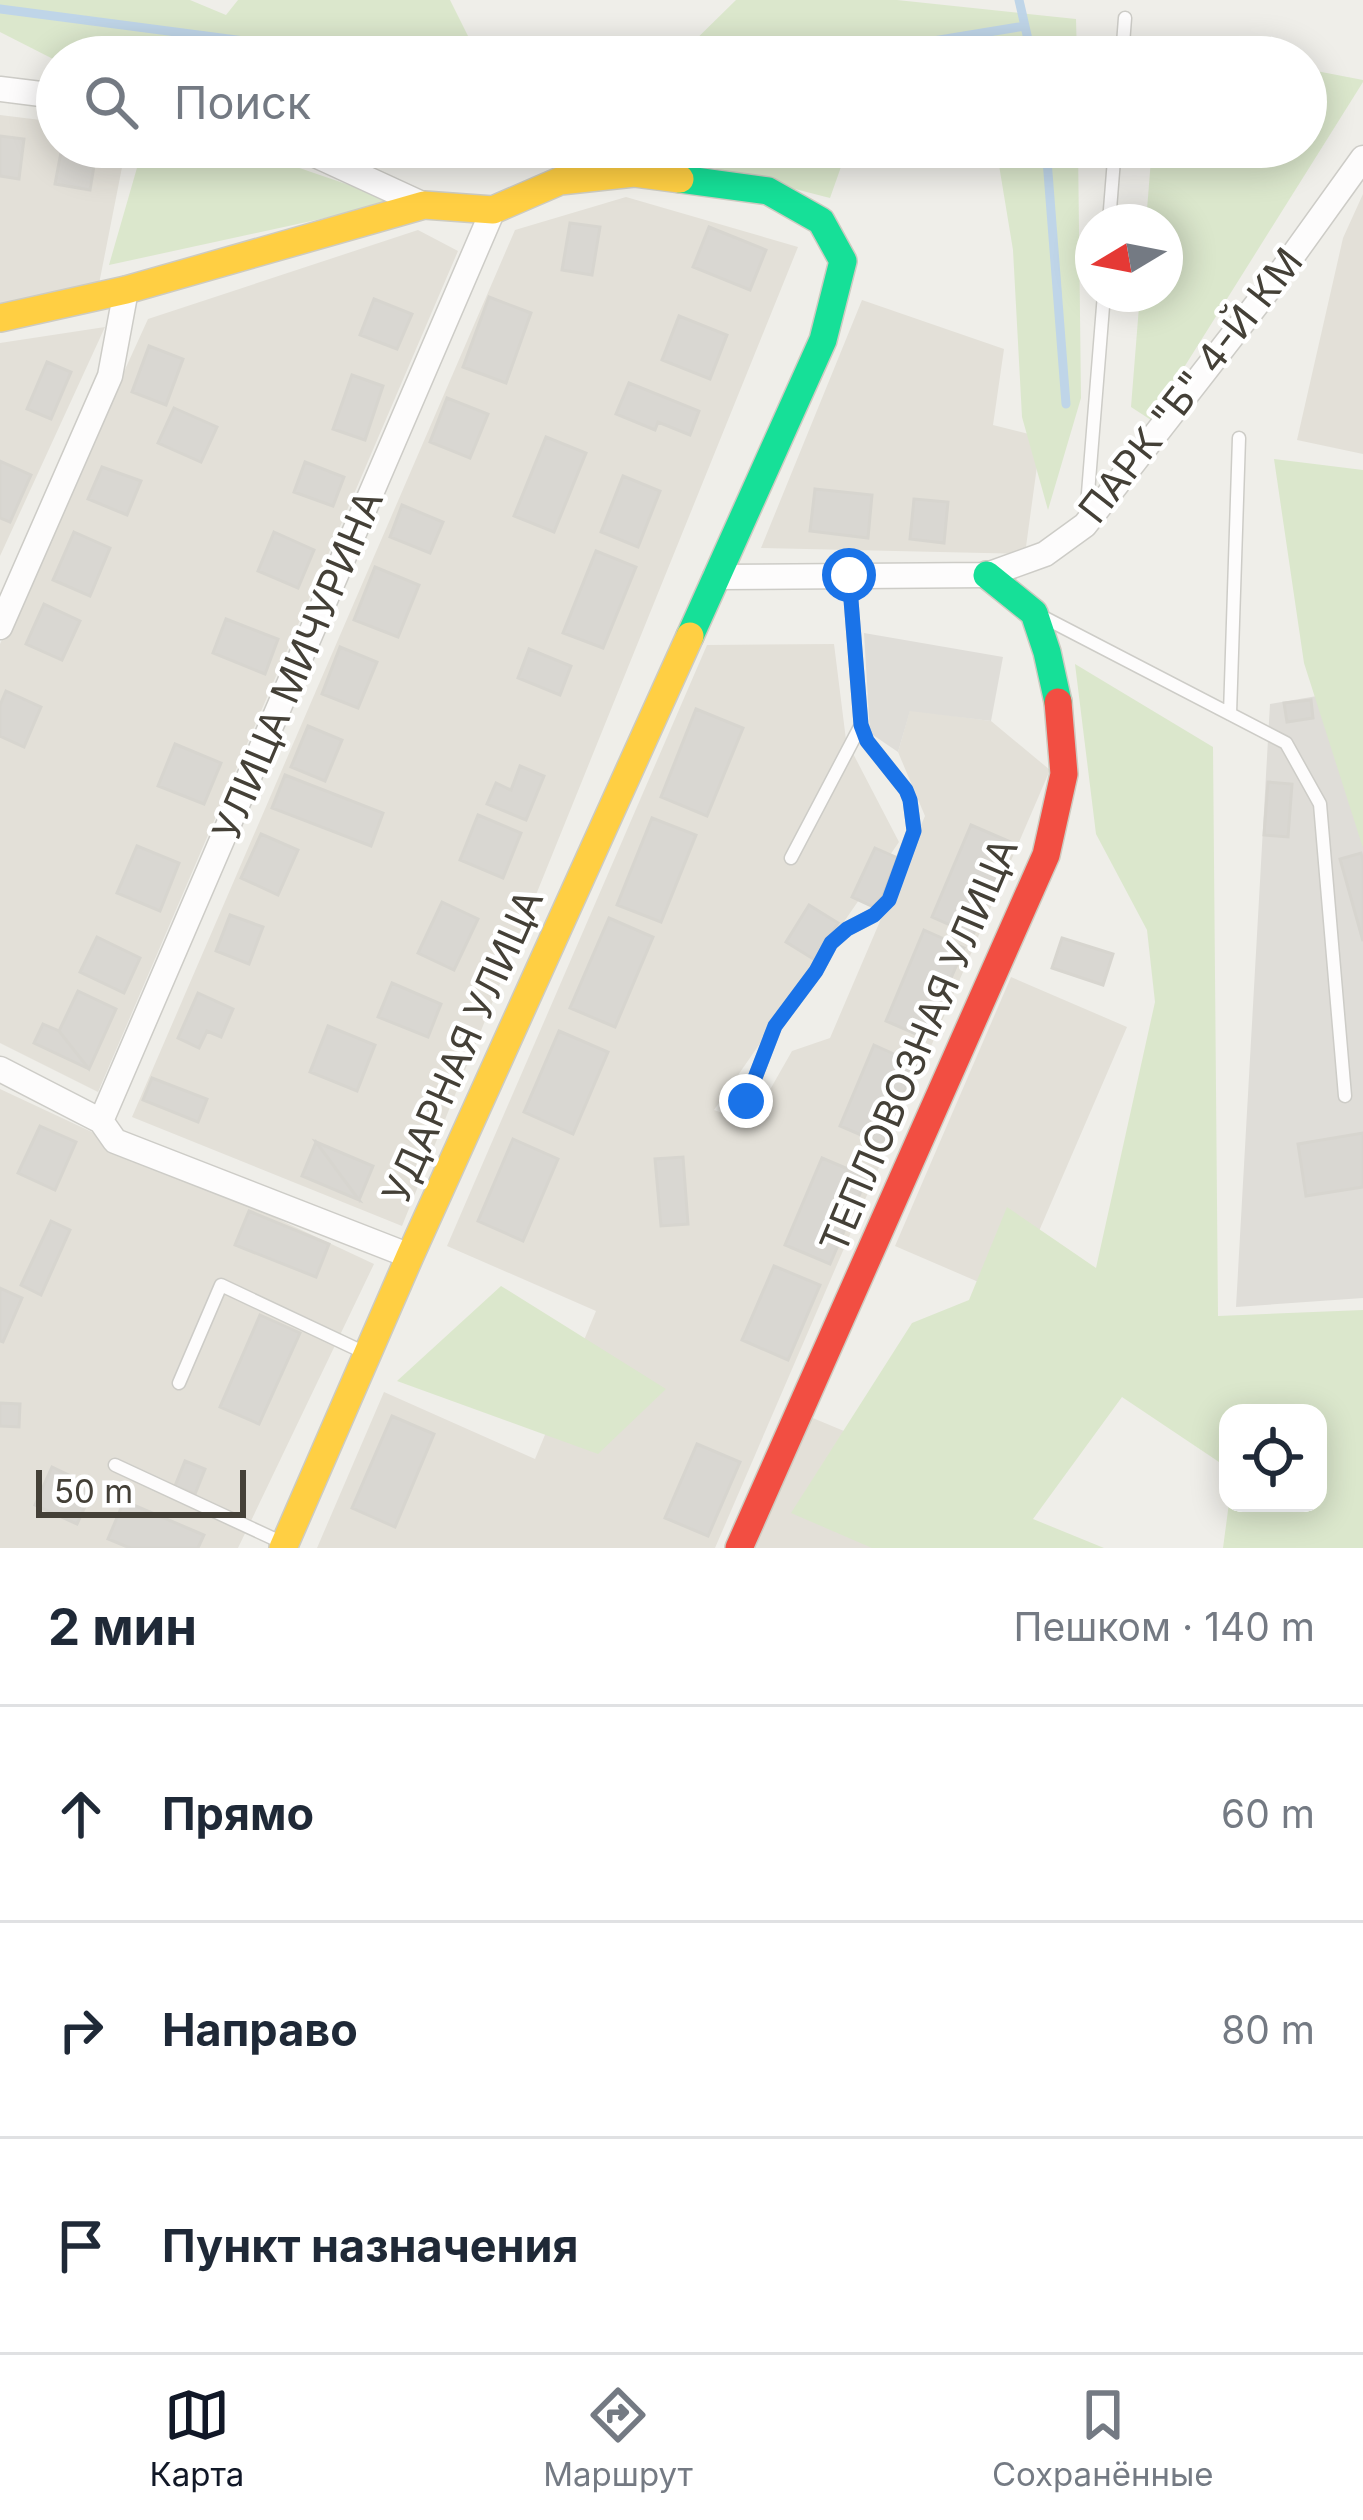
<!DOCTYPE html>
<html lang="ru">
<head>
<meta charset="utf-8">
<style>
	:root { --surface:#fff; --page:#f2f2f3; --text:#1f2937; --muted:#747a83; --line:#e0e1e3; --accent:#111827 }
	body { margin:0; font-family:Inter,sans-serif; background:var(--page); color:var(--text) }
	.controls { position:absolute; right:36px; bottom:36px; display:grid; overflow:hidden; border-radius:24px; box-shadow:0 6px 30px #0003 }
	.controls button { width:108px; height:108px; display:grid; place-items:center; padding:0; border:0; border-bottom:3px solid var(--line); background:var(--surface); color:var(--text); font:60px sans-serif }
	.compass { position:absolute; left:1075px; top:204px; width:108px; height:108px; border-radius:50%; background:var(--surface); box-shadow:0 6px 30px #0003; rotate:260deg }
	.scale { position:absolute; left:36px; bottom:30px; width:210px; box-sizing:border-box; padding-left:12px; border:6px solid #444037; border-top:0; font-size:33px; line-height:42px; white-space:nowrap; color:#444037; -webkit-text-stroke:9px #fff; paint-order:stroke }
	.stop { position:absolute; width:36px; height:36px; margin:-27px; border:9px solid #1a73e8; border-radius:50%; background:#fff }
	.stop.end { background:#1a73e8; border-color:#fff; box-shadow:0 3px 12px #0008 }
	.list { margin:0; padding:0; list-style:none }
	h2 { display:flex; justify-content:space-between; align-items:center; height:156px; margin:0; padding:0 48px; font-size:51px }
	h2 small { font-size:39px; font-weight:400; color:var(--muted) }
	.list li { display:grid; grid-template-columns:78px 1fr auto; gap:36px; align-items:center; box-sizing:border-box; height:216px; padding:0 48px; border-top:3px solid var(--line) }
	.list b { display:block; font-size:45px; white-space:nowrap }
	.list em { font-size:39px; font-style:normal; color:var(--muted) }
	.icon { flex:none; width:66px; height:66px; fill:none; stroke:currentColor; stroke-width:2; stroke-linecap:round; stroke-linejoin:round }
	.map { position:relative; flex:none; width:1363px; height:1548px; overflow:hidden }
	.search { position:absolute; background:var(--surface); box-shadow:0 6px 30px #0003; left:36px; right:36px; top:36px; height:132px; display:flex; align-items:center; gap:30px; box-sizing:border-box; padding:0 42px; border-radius:66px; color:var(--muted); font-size:45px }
	.sheet { height:804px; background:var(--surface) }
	nav { display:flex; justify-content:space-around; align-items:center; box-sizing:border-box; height:168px; border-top:3px solid var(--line); background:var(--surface); font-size:33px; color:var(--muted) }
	nav a { display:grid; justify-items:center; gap:6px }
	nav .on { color:var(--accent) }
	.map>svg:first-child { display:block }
	.residential { fill:#e3e0d8 }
	.industrial { fill:#dfddd8 }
	.green { fill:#dbe7cc }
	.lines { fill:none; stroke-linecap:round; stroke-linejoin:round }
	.stream { stroke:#bfd5e8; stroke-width:9 }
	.building { fill:#d9d7d2; stroke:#d7d5cf; stroke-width:3 }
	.lane-casing { stroke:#cdccc7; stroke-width:15 }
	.street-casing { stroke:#cdccc7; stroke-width:27 }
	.fast-casing { stroke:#cdcbc1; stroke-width:30 }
	.slow-casing { stroke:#cdcbc1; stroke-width:30 }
	.jam-casing { stroke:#cdcbc1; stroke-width:30 }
	.lane { stroke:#fdfcfc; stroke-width:12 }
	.street { stroke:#fdfcfc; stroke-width:24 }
	.fast { stroke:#16e098; stroke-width:27 }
	.slow { stroke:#ffcf43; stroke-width:27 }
	.jam { stroke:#f24e42; stroke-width:27 }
	.route { stroke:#1a73e8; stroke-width:15 }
	.labels { text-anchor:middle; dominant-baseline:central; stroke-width:9; stroke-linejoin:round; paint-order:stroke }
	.street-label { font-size:39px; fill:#444037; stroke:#fff }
</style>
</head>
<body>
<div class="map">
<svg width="1363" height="1548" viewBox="0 0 1363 1548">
	<rect width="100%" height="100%" fill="#efeee9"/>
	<path class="residential" d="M0,115L57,122V147H126L99,284L0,304Z
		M1363,194V454L1297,440L1343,238Z
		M626,197L798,247L402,1226L132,1117L515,230Z
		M418,230L458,251L98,1092L0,1043V644L148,319Z
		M862,300L1004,349L993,425L1041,437L1025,554L761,548Z
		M105,327L0,556V343Z
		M834,644L846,740L899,842L714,1110L751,1123L792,1051L830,1038L925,816L898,752L910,710L991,721L1050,770L715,1548H317L384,1392L535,1459L596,1311L447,1246L707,645Z
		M1011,977L1127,1027L1011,1296L895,1246Z
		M0,1089L374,1264L238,1548H0Z
		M808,1416L916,1461L886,1548H753Z"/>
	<path class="industrial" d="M864,633L1003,657L991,721L910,711L898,752L870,733Z
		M1323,695L1363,834V1298L1236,1307L1270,704Z"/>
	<path class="green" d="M0,0H190L226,15L238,0H450L472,44L562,57H57V61L0,32Z
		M736,0H897L1076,19L1077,57H678Z
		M1306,69L1363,80V82L1151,420L1131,407L1140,294H1165V222H1146L1152,147H1306Z
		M143,147H238L399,202L109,265Z
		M632,147H848L830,198Z
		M996,147H1078L1081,398L1048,510L1022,417L1013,250Z
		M1274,459L1363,470V848L1304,663Z
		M1075,664L1213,747L1218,1316L1363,1310V1548H1223L1229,1503H1318V1413H1228V1468L1122,1397L1033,1519L1104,1548H872L791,1513L912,1323L969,1300L1007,1207L1096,1268L1155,1002L1147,930L1096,834Z
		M501,1286L666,1389L598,1454L397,1381Z"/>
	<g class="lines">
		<path class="stream" d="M1019,0L1032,57
			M0,9L366,57
			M836,57L1025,26
			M1046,147L1066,404"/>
	</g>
	<path class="building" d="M0,136L24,139L19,179L0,176Z
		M62,147L96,154L90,190L55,184Z
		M570,223L600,227L592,275L562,270Z
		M709,227L766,250L750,290L693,267Z
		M489,297L531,313L506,383L463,367Z
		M374,299L412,314L397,349L360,335Z
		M679,316L727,335L710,379L662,360Z
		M149,346L183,359L166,405L132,392Z
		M47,362L71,372L51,419L27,409Z
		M352,375L383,386L365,440L333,429Z
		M629,383L699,411L690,435L658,422L655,430L616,414Z
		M447,398L488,414L470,458L430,442Z
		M174,408L217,427L201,462L158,443Z
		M546,437L586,453L554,532L514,516Z
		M0,461L31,475L10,522L0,518Z
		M305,462L344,477L333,506L294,492Z
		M102,467L141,481L127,515L88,499Z
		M623,476L660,491L638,547L601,532Z
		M815,489L872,495L868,538L810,531Z
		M914,499L948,502L944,543L910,539Z
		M402,505L443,522L430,553L390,537Z
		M74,532L110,548L90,596L53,580Z
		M274,532L314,550L298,588L258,571Z
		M596,551L636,567L603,648L563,633Z
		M375,567L419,585L398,637L354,620Z
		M44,604L80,621L62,660L26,644Z
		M226,619L278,639L265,674L213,653Z
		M340,647L377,662L358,708L322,694Z
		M529,649L571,666L560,695L518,678Z
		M6,691L41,707L24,747L0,736V705Z
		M1311,700L1313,718L1287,722L1284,703Z
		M696,709L743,728L707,816L661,797Z
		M308,726L342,740L325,781L291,767Z
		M175,744L221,763L204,804L158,786Z
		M520,766L544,776L526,820L487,804L496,783L511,790Z
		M285,775L383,813L371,846L272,808Z
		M1268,782L1292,784L1288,837L1264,835Z
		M478,815L521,833L503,878L460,860Z
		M652,818L696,835L661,922L617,905Z
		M971,825L1013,843L973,935L932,917Z
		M261,834L298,850L278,895L241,878Z
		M137,846L179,863L160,911L117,893Z
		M875,848L900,859L878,909L852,897Z
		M1361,853L1363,861V941L1340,859Z
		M442,902L478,919L454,970L418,953Z
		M809,905L838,923L815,960L786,942Z
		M230,915L263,927L249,964L216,951Z
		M609,918L653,937L615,1027L570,1008Z
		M924,930L964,948L925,1038L886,1021Z
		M97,937L140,958L124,993L80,972Z
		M1062,938L1113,954L1103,985L1052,968Z
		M392,983L441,1004L428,1037L378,1017Z
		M78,991L116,1009L89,1069L59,1031Z
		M198,993L233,1009L221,1037L207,1031L199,1048L178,1038Z
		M43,1024L59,1031L89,1069L34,1043Z
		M328,1026L375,1045L357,1091L310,1072Z
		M559,1031L608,1052L573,1134L524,1112Z
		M874,1045L916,1064L882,1144L840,1126Z
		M152,1078L207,1099L198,1122L143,1100Z
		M40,1126L76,1142L55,1190L18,1173Z
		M1363,1133V1187L1306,1196L1298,1144Z
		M513,1139L558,1159L523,1241L478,1221Z
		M316,1142L359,1200L302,1176Z
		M316,1142L373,1166L359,1200Z
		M683,1157L688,1224L661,1226L655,1159Z
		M822,1158L867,1177L830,1264L785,1245Z
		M249,1211L329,1244L316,1277L235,1245Z
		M51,1221L70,1230L41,1295L21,1285Z
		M774,1266L820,1285L788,1360L742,1340Z
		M0,1288L22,1298L3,1342L0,1341Z
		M260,1315L300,1333L259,1424L220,1407Z
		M0,1403L20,1404L19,1427L0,1426Z
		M392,1416L434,1434L395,1527L352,1508Z
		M697,1444L740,1462L708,1536L665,1518Z
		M185,1461L205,1469L195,1494L175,1486Z
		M52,1467L94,1487L77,1524L35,1505Z
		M124,1501L204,1535L198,1548H130L108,1539Z"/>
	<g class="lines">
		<g class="lane-casing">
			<path id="lane" d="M1122,57L1125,18
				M1109,222L1115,147
				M1086,518L1104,294
				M1045,618L1286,743L1320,804L1345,1096
				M1230,714L1239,438
				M791,858L861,725
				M746,1101L775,1026L816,971L831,943L847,929L874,915L888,900L914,831L910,800L906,790L867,741L861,725L849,575
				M179,1383L221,1285L361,1351
				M115,1465L283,1543"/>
		</g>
		<g class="street-casing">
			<path id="street" d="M0,89L57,96
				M298,147L424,205
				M715,577L987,575L1045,554L1085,525L1271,286L1363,158
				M0,627L110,376L126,290
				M0,1069L101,1121L115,1141L410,1256
				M101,1121L493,210"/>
		</g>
		<g class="fast-casing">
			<path id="fast" d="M680,179L768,191L821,221L843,261L823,340L690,636
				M987,575L1034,613L1047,652L1058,702"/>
		</g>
		<g class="slow-casing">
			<path id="slow" d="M0,318L126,290L424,205L493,210L560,181L634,173L680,179
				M283,1548L410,1256L690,636"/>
		</g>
		<g class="jam-casing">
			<path id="jam" d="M739,1548L1046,855L1064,774L1058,702"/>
		</g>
		<use href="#lane" class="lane"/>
		<use href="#street" class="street"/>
		<use href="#fast" class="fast"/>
		<use href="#slow" class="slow"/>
		<use href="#jam" class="jam"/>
	</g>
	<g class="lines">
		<path class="route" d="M746,1101L775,1026L816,971L831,943L847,929L874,915L889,900L914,831L910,800L906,790L867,741L861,725L849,575"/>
	</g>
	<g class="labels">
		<g class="street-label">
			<text transform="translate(1190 385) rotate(-52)">ПАРК "Б" 4-Й КМ</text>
			<text transform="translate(297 665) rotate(-67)">УЛИЦА МИЧУРИНА</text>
			<text transform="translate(918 1045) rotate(-67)">ТЕПЛОВОЗНАЯ УЛИЦА</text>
			<text transform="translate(462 1046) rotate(-66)">УДАРНАЯ УЛИЦА</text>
		</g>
	</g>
</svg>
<div class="controls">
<button><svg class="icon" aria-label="locate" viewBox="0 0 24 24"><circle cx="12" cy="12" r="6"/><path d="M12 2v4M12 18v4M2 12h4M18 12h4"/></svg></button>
</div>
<svg class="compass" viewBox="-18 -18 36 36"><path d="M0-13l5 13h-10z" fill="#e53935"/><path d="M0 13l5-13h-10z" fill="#747a83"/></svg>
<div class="scale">50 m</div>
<div class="stop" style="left:849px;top:575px"></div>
<div class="stop end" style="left:746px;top:1101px"></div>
<div class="search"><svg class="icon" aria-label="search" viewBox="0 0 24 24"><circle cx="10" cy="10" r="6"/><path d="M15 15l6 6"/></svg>Поиск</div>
</div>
<section class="sheet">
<h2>2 мин<small>Пешком · 140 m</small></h2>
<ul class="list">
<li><svg class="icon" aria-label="ahead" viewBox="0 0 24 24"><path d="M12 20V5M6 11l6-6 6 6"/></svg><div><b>Прямо</b></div><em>60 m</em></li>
<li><svg class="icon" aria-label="right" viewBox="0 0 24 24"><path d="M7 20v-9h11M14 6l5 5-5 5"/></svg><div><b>Направо</b></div><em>80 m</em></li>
<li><svg class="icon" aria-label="arrive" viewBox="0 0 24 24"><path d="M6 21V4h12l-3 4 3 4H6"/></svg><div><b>Пункт назначения</b></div></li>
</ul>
</section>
<nav>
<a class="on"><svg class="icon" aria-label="map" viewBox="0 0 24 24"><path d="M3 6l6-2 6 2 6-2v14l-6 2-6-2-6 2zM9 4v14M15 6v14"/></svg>Карта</a>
<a><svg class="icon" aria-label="directions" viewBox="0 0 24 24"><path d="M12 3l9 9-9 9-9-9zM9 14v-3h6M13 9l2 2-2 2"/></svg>Маршрут</a>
<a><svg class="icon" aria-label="saved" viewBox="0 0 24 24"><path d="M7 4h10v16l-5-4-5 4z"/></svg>Сохранённые</a>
</nav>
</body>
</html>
